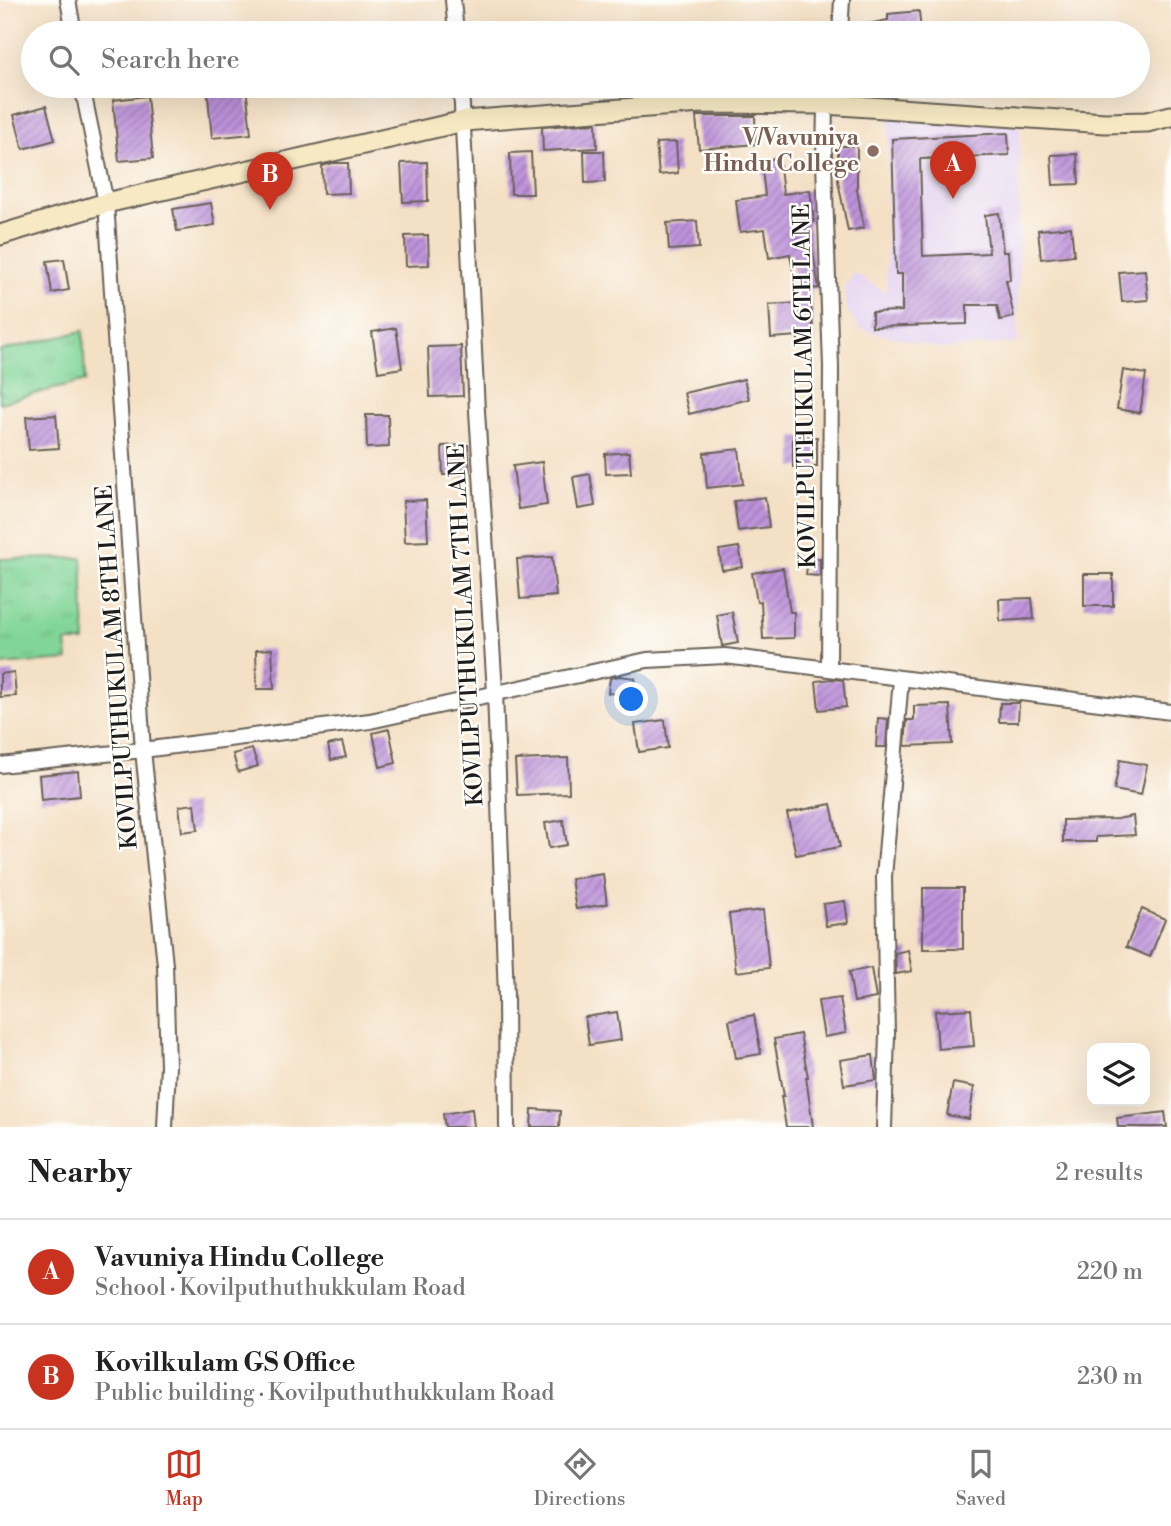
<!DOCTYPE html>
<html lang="en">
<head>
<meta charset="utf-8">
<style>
	:root { --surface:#fff; --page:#f2f2f2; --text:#222; --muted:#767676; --line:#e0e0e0; --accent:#c8321e }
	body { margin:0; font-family:"Libre Bodoni",serif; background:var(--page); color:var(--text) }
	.controls { position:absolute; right:21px; bottom:21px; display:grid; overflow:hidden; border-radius:14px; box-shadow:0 7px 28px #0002 }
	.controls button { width:63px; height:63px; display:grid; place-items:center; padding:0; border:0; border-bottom:2px solid var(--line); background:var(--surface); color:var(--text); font:35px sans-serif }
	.you { position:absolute; left:632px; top:700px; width:24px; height:24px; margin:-18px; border:5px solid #fff; border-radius:50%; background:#1a73e8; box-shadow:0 0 0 10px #1a73e833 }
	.badge { display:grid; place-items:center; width:46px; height:46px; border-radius:50%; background:var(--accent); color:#fff; font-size:23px; font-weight:700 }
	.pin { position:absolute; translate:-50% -58px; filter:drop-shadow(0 2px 4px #0008) }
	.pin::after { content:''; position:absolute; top:37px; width:24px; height:21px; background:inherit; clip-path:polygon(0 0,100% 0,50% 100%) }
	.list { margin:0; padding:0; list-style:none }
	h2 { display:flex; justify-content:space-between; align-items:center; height:91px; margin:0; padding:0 28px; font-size:30px }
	h2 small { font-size:23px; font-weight:400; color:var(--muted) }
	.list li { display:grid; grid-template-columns:46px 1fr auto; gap:21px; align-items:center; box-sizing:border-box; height:105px; padding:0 28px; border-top:2px solid var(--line) }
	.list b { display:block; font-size:26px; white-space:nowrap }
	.list p { margin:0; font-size:23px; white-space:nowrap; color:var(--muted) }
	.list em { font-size:23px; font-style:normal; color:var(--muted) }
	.icon { flex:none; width:38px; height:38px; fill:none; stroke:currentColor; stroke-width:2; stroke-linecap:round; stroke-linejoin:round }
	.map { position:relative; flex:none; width:1171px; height:1127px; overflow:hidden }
	.search { position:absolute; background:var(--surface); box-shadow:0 7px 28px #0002; left:21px; right:21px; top:21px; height:77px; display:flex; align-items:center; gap:18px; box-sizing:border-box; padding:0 24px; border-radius:38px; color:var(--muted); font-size:26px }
	.sheet { height:301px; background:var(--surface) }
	nav { display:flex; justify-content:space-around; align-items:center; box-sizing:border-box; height:98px; border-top:2px solid var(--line); background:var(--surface); font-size:19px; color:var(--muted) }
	nav a { display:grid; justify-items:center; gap:4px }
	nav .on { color:var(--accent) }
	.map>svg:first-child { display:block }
	.built { fill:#e5d3f1 }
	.grass { fill:url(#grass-tufts); stroke:#4e785a; stroke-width:2 }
	.building { fill:url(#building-hatch) }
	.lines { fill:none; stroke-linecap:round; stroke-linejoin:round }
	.street-casing { stroke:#686157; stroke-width:18 }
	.secondary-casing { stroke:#686157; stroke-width:23 }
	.street { stroke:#fff; stroke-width:14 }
	.secondary { stroke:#f6e9c3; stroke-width:19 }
	.education-dot { fill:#8d6e63; stroke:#fdfcf7; stroke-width:2.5 }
	.labels { text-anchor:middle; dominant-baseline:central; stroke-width:5; stroke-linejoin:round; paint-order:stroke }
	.education-label { font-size:23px; font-weight:bold; fill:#785e54; stroke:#fdfcf7; text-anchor:end }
	.street-label { font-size:23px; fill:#1c1c1c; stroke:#fdfcf7 }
</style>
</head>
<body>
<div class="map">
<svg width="1171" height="1127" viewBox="0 0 1171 1127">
	<defs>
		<pattern id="grass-tufts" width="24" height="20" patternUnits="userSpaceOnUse" patternTransform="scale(1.75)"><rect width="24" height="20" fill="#81d598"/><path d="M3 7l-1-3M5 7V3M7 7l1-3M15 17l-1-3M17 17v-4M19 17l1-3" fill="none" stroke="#6fb682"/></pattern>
		<pattern id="building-hatch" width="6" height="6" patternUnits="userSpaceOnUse" patternTransform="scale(1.75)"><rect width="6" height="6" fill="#be93db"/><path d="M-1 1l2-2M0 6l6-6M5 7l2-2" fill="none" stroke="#9a77b1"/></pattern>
	</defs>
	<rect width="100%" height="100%" fill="#fdfcf7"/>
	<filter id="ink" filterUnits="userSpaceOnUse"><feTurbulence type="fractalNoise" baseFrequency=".0143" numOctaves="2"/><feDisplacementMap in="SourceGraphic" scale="14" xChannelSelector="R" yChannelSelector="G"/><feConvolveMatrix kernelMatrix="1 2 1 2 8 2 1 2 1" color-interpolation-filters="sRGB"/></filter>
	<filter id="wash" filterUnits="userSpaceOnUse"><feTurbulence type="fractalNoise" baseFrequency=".00686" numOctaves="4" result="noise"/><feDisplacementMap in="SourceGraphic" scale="28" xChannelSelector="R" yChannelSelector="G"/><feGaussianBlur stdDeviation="1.57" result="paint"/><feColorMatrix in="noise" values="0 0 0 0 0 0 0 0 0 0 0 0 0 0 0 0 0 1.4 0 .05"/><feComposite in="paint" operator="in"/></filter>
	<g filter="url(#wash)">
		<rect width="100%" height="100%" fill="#f4e0c5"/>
		<path class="built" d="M889,109L1020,125L1018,343L942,349L860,329L847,310L845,288L854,273L886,293Z"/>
		<path class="grass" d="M83,331L85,381L0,403V351Z
			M82,558L85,642H66L68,660L0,665V559Z"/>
		<g id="blocks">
			<path class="building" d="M919,11L921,33H858L857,26L888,20V14Z
				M207,86H246L251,134L212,138Z
				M147,96L153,158L119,161L113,100Z
				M46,106L55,140L23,149L14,115Z
				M696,116H755L756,144L699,149Z
				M596,123L597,148L543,151L542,127Z
				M1008,133L1009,155L920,159L923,256L989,253L985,215L999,213L1003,252H1008L1010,280H1006L1014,317L1000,320L997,305H967V324L872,327V312L902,311V274H896L892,139Z
				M676,142L678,173L659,175L656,143Z
				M838,146H857V190L864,228L848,231L838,181Z
				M584,151H604L605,182L585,183Z
				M531,152L533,194H511L510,153Z
				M1077,154L1079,184L1053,185L1051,155Z
				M779,158L783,194L810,190L814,222L808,223L819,288L810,289L814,341L798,342V336L771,338L769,305L799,303L790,254L769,258L765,229L740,232L736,200L765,196L761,160Z
				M427,162L428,201L403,202L401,163Z
				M333,163H348L349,193L323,194L322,166Z
				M211,203L215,225L177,231L173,209Z
				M697,221L699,248L669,250L667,223Z
				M1071,227L1074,255L1041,259L1038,230Z
				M428,235L429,265L406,266L405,236Z
				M64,259L69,290L52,293L47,261Z
				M1145,270L1148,300L1122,302L1119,272Z
				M396,328L402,368L378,372L372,332Z
				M461,346L463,396L430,397L428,347Z
				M1123,370L1146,374L1140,413L1117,409Z
				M744,379L749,399L689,414L684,393Z
				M56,415L59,448L29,450L26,417Z
				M366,415H388L389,447L367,448Z
				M793,437H817V467H793Z
				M468,445L470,474L443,475L442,446Z
				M739,449L743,484L707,488L704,453Z
				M629,452L631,473L606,474L605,454Z
				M542,462L547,505L518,509L513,466Z
				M590,474L595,506L578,509L573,477Z
				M765,497L769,527L738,531L734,501Z
				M426,500L428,541L405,542L403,501Z
				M739,547L743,567L722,570L719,550Z
				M552,557L556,596L520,599L517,559Z
				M808,558L820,559V576L806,575Z
				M783,568L790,612H794V638L763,639L761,601L757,602L752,573Z
				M1084,574H1113V606H1084Z
				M1032,598L1034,619L1000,621L999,599Z
				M732,612L738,643L722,646L717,615Z
				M272,649L274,689H257L256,650Z
				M14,672L16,696L0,697V674Z
				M620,676L635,678L633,696L608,693L610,678Z
				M832,679L843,680L846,707L819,710L816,681Z
				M1000,703H1019L1018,722H999Z
				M950,705L952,744L905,746L907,720H914V706Z
				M878,718L888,719L886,747H876Z
				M665,720L668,748L639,752L635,724Z
				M389,729L396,763L380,767L373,733Z
				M342,742L346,757L331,760L328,745Z
				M252,749L258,766L238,772L233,754Z
				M568,758L569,793L517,795L515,760Z
				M1120,760L1147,765L1141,795L1114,790Z
				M78,771L80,796L41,800L39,775Z
				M195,804L198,830L182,832L179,806Z
				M831,804L840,847L796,855L787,813Z
				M1133,816L1135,835L1096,837V842H1063V820L1117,819Z
				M563,820L567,845L549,848L545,823Z
				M603,874L607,904L576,909L571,879Z
				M923,888H963V949H923Z
				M845,901L848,923L826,926L823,904Z
				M1142,909L1165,919L1150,957L1126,947Z
				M763,910L769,968L736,972L729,914Z
				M908,950L912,971L896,974L895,953Z
				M871,968L876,998L854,1002L849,972Z
				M840,998L846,1033L824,1037L818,1001Z
				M971,1009L974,1046L938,1049L935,1011Z
				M617,1012L621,1040L589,1045L585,1017Z
				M754,1015L761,1054L736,1058L729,1020Z
				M800,1034L808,1077H806L813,1127H786L781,1096H784L774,1039Z
				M873,1055L876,1080L844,1085L840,1060Z
				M953,1083L974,1087L969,1119L947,1115Z
				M472,1109L474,1127H445L443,1114Z
				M532,1109L560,1111L559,1127H531Z
				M1165,1112L1167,1127H1118L1117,1118Z"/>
		</g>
	</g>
	<g filter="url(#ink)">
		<use href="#blocks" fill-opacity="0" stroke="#686157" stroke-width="2"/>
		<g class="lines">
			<g class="street-casing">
				<path id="street" d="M68,0L74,33
					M453,0L456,33
					M840,33L842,0
					M82,86L106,203L143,750L165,965L168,1066L165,1127
					M461,86L477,411L495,692L506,997L507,1127
					M829,668L831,367L824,162L825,104L829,86
					M0,765L143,750L370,721L647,660L725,656L1171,712
					M884,1127L887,1034L884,877L901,679"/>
			</g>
			<g class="secondary-casing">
				<path id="secondary" d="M0,235L106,203L464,121L701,103L825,104L1105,123L1147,122L1171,116"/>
			</g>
			<use href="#street" class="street"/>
			<use href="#secondary" class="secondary"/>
		</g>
	</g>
	<circle class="education-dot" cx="873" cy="151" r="7"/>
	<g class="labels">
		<g class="education-label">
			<text x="859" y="138">V/Vavuniya<tspan x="859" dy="26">Hindu College</tspan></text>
		</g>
		<g class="street-label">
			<text transform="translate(805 386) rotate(-91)">KOVILPUTHUKULAM 6TH LANE</text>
			<text transform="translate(466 625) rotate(-93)">KOVILPUTHUKULAM 7TH LANE</text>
			<text transform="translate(117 667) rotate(-94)">KOVILPUTHUKULAM 8TH LANE</text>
		</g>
	</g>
</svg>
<div class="controls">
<button><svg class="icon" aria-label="layers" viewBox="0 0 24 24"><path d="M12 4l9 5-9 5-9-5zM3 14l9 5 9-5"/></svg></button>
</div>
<div class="you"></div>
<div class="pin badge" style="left:953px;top:199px">A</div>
<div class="pin badge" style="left:270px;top:210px">B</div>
<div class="search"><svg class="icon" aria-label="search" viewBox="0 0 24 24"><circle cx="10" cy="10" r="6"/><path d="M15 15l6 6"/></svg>Search here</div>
</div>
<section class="sheet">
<h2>Nearby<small>2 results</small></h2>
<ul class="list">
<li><span class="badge">A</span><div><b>Vavuniya Hindu College</b><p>School · Kovilputhuthukkulam Road</p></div><em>220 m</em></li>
<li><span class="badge">B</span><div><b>Kovilkulam GS Office</b><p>Public building · Kovilputhuthukkulam Road</p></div><em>230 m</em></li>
</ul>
</section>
<nav>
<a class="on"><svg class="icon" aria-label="map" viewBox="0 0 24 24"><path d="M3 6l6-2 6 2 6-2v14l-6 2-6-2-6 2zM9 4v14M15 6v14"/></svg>Map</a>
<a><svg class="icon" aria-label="directions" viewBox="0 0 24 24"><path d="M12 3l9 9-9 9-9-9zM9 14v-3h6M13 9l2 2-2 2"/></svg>Directions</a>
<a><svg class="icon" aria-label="saved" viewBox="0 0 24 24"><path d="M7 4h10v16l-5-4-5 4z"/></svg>Saved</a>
</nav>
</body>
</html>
